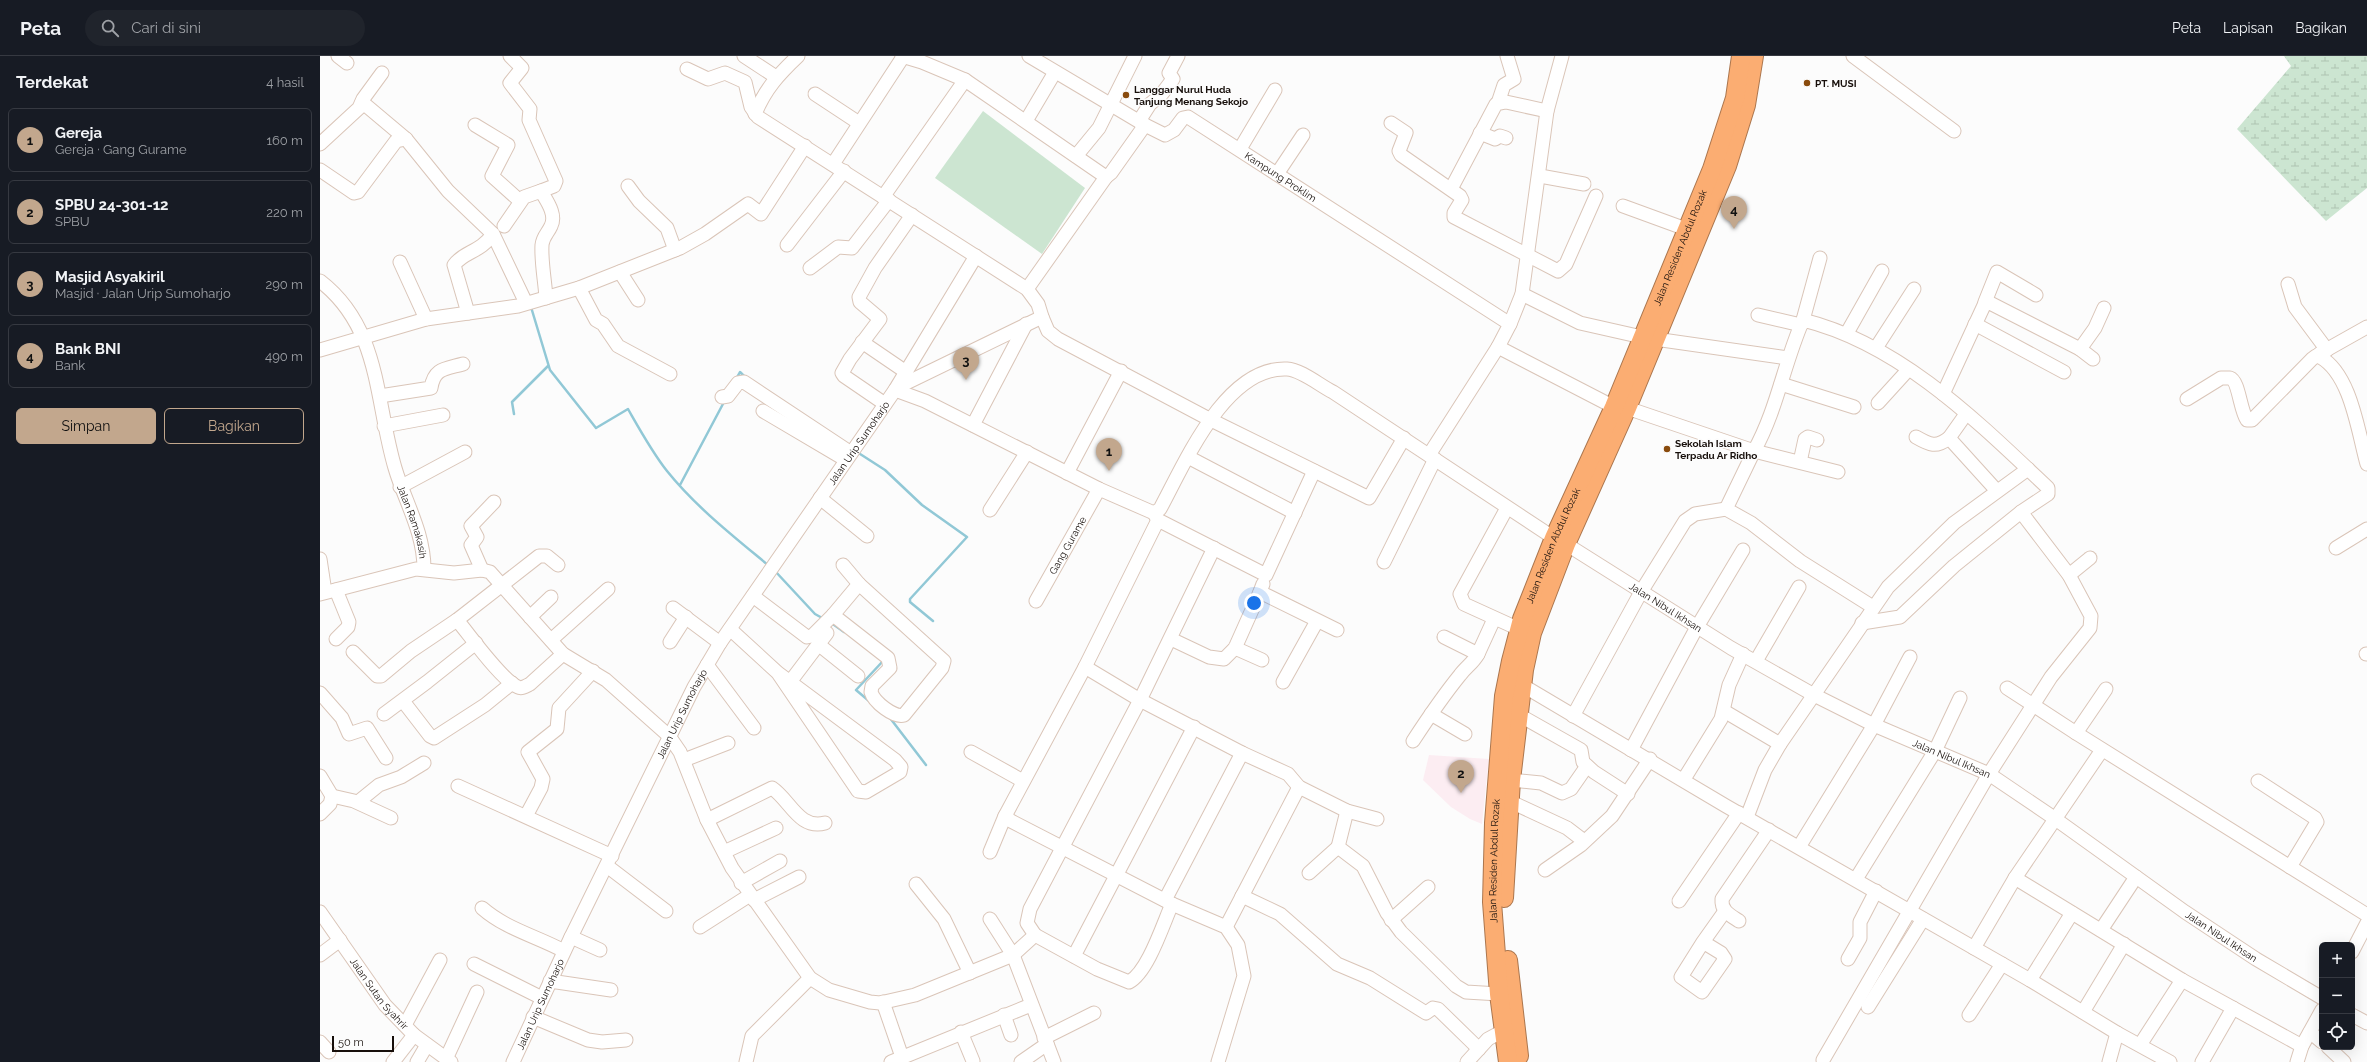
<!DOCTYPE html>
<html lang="id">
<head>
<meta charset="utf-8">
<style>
	:root { --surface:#171b24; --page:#20242c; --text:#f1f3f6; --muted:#9ea1a6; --line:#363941; --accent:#c2a78d }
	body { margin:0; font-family:Raleway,sans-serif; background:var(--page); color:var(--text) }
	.controls { position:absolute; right:12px; bottom:12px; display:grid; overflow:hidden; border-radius:6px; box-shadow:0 4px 16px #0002 }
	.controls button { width:36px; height:36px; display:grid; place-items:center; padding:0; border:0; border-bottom:1px solid var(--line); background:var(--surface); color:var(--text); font:20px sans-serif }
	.scale { position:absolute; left:12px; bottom:10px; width:62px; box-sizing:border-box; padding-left:4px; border:2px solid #170f0b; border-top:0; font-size:11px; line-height:14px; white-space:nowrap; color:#170f0b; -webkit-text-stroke:3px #fcfcfc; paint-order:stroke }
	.you { position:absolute; left:934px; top:547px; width:14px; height:14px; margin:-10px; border:3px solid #fff; border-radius:50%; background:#1a73e8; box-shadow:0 0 0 6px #1a73e833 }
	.badge { display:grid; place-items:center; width:26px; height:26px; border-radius:50%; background:var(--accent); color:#111; font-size:13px; font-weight:700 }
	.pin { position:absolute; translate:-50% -33px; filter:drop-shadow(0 1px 2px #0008) }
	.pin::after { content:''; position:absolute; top:21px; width:14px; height:12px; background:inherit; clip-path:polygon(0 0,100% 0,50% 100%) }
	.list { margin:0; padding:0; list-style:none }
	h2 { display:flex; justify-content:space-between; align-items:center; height:52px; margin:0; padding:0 16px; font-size:17px }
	h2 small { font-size:13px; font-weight:400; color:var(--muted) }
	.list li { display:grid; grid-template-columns:26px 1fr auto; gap:12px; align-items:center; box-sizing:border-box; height:64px; margin:0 8px 8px; padding:0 8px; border:1px solid var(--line); border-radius:6px }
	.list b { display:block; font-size:15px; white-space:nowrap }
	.list p { margin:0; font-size:13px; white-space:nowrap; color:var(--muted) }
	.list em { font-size:13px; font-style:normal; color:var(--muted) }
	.actions { display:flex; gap:8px; padding:12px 16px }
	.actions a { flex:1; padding:9px 0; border:1px solid var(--accent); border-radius:6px; text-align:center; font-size:14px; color:var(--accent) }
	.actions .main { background:var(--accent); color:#111 }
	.icon { flex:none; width:22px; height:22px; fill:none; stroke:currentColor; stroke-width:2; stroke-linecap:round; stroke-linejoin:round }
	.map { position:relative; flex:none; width:2047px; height:1006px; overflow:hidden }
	header { display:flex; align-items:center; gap:24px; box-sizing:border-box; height:56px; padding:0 20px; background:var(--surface); border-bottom:1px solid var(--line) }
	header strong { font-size:19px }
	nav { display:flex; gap:22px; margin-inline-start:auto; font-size:14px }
	.search { width:280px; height:36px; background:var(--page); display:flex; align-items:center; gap:10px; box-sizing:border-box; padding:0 14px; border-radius:22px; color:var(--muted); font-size:15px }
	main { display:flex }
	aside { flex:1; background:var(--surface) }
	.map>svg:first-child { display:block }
	.commercial { fill:#fcedf2 }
	.wetland { fill:url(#wetland-marsh) }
	.pitch { fill:#cce5d1 }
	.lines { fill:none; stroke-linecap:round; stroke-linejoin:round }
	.stream { stroke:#91c8d6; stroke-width:2.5 }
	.minor-casing { stroke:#dac5b8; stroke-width:15 }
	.highway-casing { stroke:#ab764e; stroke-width:20 }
	.minor { stroke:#fff; stroke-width:13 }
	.highway { stroke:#fbad72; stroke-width:18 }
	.poi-dot { fill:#894b0d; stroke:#fcfcfc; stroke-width:1.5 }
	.labels { text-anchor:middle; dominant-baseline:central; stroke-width:3; stroke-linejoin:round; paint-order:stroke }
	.poi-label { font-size:10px; font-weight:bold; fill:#170f0b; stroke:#fcfcfc; text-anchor:start }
	.street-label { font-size:10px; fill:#170f0b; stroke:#fcfcfc }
</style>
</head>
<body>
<header>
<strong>Peta</strong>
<div class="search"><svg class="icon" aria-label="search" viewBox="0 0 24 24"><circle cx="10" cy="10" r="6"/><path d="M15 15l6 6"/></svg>Cari di sini</div>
<nav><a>Peta</a><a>Lapisan</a><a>Bagikan</a></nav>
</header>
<main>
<aside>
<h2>Terdekat<small>4 hasil</small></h2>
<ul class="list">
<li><span class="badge">1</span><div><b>Gereja</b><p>Gereja · Gang Gurame</p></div><em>160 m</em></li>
<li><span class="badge">2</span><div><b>SPBU 24-301-12</b><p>SPBU</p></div><em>220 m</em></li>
<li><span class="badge">3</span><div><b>Masjid Asyakiril</b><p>Masjid · Jalan Urip Sumoharjo</p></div><em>290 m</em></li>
<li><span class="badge">4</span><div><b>Bank BNI</b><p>Bank</p></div><em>490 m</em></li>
</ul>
<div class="actions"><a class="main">Simpan</a><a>Bagikan</a></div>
</aside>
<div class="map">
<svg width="2047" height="1006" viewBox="0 0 2047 1006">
	<defs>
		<pattern id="wetland-marsh" width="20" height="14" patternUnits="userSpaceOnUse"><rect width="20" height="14" fill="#cce5d1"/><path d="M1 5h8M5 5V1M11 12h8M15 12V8" fill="none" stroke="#aec3b2"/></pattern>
	</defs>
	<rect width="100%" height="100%" fill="#fcfcfc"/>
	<path class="commercial" d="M1109,699L1169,703L1162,768L1150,763L1131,751L1103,724Z"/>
	<path class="wetland" d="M1964,0H2047V132L2006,165L1917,73L1971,10Z"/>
	<path class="pitch" d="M663,55L765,132L722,198L615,122Z"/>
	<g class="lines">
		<path class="stream" d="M211,251L230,314L276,372L308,353C320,374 332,396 347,415C376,451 413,480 448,509
			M416,323L420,316L425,321
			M194,358L192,346L228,310
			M537,396L565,414L602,449L647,481L590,543V546L613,565
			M360,429L404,346
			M455,515L495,558L504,563
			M510,566L524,576
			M549,645L536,634L563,605
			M570,662L606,709"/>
		<g class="minor-casing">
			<g id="minor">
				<path d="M18,0L27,7"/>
				<path d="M190,0L202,12L190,27L210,53L209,64L236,125L234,130L221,135"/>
				<path d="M424,0L456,21"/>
				<path d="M582,0L602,6L645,24L786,121L791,117L825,69"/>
				<path id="s1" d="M709,0L825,69L845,79L854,74L863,62L868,61L1190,268L1178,291"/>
				<path d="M1533,0L1634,75"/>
				<path d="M367,13L388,23L405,17L425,26L431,51L438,61L707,233L718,248L722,261L578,331"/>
				<path d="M495,38L539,67"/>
				<path d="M42,46L86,83L128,135L173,178L206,247"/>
				<path d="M1178,47L1184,29L1194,23L1187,0"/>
				<path d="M435,58C445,33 459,18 478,0"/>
				<path d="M706,65L735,16"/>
				<path d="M819,65L830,48L841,39L853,23L849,17L858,0"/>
				<path d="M1071,67L1086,77L1079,95L1081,99L1140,140L1142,144L1134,157V161L1238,215L1246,208L1276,140"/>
				<path d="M155,69L188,89L172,120L200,145"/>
				<path d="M1160,77L1175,83L1180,80L1186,82"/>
				<path d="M0,88L39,52L43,43L62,17"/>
				<path d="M920,93L955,34"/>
				<path d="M756,100L779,72L815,0"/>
				<path d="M513,108L583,1"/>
				<path d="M0,114L34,137L38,136L76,85L86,83"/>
				<path d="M957,118L983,79"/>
				<path d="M1220,120L1264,128"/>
				<path d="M308,130L319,145L347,172L355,194"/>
				<path d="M1131,133L1176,48L1186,46L1227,55"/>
				<path d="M563,141L645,24"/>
				<path d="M1303,150L1366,173"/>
				<path d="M184,170L204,141L221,135C226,144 237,158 231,170C228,177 223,180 222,189C221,206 225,225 226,242"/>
				<path d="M467,189L524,115"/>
				<path d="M80,206L106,263"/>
				<path d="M490,212L518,191L532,192L569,144"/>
				<path d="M300,216L318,244"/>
				<path id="s2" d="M0,225C61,272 55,345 75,412C85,446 104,476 104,513"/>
				<path d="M1968,228L1975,251L2007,294"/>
				<path d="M259,232L276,264L283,268L298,290L350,318"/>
				<path d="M707,233L786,121"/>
				<path d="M1202,238L1260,267L1322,281"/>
				<path d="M1665,246L1677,216L1716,239"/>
				<path d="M148,257L134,209C144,195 160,197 173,178"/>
				<path d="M1438,259L1481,269"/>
				<path d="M722,261L728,275L738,283L889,363L1049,442L1084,382"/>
				<path d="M1483,264L1500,202"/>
				<path d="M1190,268L1202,238L1227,55L1242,0"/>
				<path d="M1655,268L1744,316"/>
				<path d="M1527,277L1562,215"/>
				<path d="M1335,283L1468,302"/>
				<path d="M542,286L586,316"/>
				<path d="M1556,292L1594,233"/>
				<path d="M1760,293L1773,303"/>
				<path d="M0,294L106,263L198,250L259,232L360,192L385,178L428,148L441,158L485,90"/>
				<path d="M1999,298L2047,271"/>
				<path d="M1461,328L1534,351"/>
				<path d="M575,334L605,345L779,433L834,457L840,453C864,409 905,310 967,313C982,314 999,329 1013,336L1234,482"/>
				<path d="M1623,338L1666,245L1760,293L1775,272L1784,252"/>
				<path d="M60,340L111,332C114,312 125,313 143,308"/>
				<path d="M402,341L408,340L418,327L424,326L531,397"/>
				<path d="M1867,343L1901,322H1910C1919,325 1920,354 1927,364H1932L1992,303L1996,300L2000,301C2031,318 2038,376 2047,408"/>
				<path d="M1558,347L1588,314"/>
				<path d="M565,348L524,320L522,317L530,303L560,263L540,246L539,241L555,212L592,159"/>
				<path d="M1307,352L1434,395C1457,354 1464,307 1483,264C1580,288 1657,365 1728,432V438L1701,456L1634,510L1580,561L1542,567"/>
				<path d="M443,355L526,404"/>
				<path d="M1646,358L1629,382L1677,435"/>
				<path d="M653,369L706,268"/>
				<path d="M64,370L123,359"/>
				<path d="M1596,381C1610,389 1616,392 1629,382"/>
				<path d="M1109,399L1178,291L1294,351"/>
				<path d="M868,401L975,457"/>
				<path d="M1480,406L1485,383L1488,381L1497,384"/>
				<path d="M1518,416L1434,395L1406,453L1431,467L1480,505L1553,551"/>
				<path d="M747,417L801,315"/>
				<path d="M80,431L145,396"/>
				<path d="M500,442L547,480"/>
				<path d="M1187,452L1140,538L1144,548L1199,573"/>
				<path d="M670,454L707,396"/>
				<path d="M834,457L838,464L946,519L994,415"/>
				<path d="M838,464L765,611L685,760L691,765L852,848L906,871L918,889L924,920L898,1006"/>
				<path id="s3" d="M1246,488L1411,592L1494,639L1554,669L1669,718L1734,762L1865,856L1936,903L2002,942"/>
				<path d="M2016,492L2047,473"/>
				<path d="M0,503L5,536"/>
				<path d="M1064,506L1115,403"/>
				<path d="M523,509L539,528"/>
				<path d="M162,514L151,489L157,481L151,470L174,446"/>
				<path d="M1749,519L1770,502"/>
				<path d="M539,528L624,605L622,612L584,659C574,662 554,646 551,636L552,630L570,612L568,602L513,559Z"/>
				<path d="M943,528L940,536L1017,574"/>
				<path d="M16,534L29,566L28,571L16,583"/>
				<path d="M0,538L96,513L134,517L162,514L170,516L243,598L286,624L349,680L360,696L387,764L412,812L490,922L509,934L550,946L560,947L595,939L693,899L715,879L707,867L710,853L820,644L894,492"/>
				<path d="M433,540L487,581L492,580L513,559"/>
				<path id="s4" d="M716,545L779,433"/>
				<path d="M353,552L400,587"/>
				<path d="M210,561L231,541"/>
				<path d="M137,564C149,578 182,625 198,631C202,633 206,630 210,628L243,598"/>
				<path d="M410,573L458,617L575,704L581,711L580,716L546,736L538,735L458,617"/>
				<path d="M1124,581L1158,598L1174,563"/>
				<path d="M851,583L889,601L904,603L915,592L940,536"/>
				<path d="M231,584L288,533"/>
				<path d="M350,586L366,561"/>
				<path d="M498,588L538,620"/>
				<path d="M915,592L942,604"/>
				<path d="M33,596L57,620H61L91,595L137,564L219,500H227L238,509"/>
				<path d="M2046,598H2047"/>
				<path d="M1436,605L1479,531"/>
				<path d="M387,609L434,672"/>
				<path d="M765,611L820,644L922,697L968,718L979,731L1027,755L1057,763"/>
				<path d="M470,626L507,577"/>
				<path d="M963,626L997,565"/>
				<path d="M1202,629L1406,750L1710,924L1797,977L1850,1006"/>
				<path d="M1687,632L1756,677L2047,859"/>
				<path d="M0,637L22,662L29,678L47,672L66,702"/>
				<path d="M83,645L110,680L114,682L165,649L192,627"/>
				<path d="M1404,655L1460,688L1445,714L1427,761"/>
				<path d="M64,658L107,626L156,587"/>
				<path d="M1111,658L1145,678"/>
				<path d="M1199,659L1261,694L1263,706L1274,716L1308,738"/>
				<path d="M1253,660L1321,536L1365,465L1375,458L1406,453"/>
				<path d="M1756,677L1786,633"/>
				<path d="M1093,685C1108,662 1123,640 1140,619C1146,611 1153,607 1158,598"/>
				<path d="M1460,688L1568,531L1634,467L1708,413"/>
				<path d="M1311,694L1377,571L1423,494"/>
				<path d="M651,696L703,725"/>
				<path d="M364,704L408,687"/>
				<path d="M0,720L12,740L10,748L0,758"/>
				<path d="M1364,723L1401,663L1409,629L1423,598"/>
				<path d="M1191,724L1221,727L1242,737L1251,733L1267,710"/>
				<path d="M1938,725L1995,762L1997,766L1970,811"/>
				<path d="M138,730L292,800"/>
				<path d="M12,740L34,745L71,762"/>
				<path d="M1189,745L1247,772L1264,785"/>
				<path d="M38,746L59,729L81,721L104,707"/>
				<path d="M1027,755L1018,791L1043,810L1067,857L1081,876L1136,930L1146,936L1179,938"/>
				<path d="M206,760L221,732L223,723L208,696L237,673L239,652L273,615"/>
				<path d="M387,764L452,732C470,744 479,774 505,767"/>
				<path d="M1479,791L1554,669L1590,601"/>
				<path d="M404,796L456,772"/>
				<path d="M670,796L685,760"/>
				<path d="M287,810L346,855"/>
				<path d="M1225,814L1261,789L1292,760L1330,703"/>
				<path d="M989,817L1018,791"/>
				<path d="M1695,822L1862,924L1982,990"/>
				<path d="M1536,823L1615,695L1640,642"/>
				<path d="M421,827L460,805"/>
				<path d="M596,828L624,863L650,917"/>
				<path d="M922,840L960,858L1017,908L1050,922L1106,957L1113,952L1118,953L1159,993"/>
				<path d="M434,844L479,821"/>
				<path d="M845,844L922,697"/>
				<path d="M1359,845L1419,757"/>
				<path d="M162,852C186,873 216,880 244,895"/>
				<path id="s5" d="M0,856L65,949L94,979L131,1006"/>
				<path d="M670,863L693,899L734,1006"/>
				<path d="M1071,864L1108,831"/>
				<path d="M1419,865C1410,859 1401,855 1402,843L1449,774"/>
				<path d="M380,871L430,839"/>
				<path d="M906,871L979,731"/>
				<path d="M1781,874L1816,821"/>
				<path d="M715,879L777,913L809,926C828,916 843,868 852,848"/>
				<path d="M251,881L280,894"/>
				<path d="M1383,886L1361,921L1382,936L1405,903L1401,897L1383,886L1405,855"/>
				<path d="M1654,892L1695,822L1782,694"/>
				<path d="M2032,896L2047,867"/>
				<path d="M0,899L20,884"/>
				<path d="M754,900L874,671"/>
				<path d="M1528,903L1540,882V866L1556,835"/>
				<path d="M154,908L222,942"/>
				<path d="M1710,924L1752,857"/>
				<path d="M230,925L291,934"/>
				<path d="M563,946L582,1001"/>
				<path d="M1548,951L1603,863"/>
				<path d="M1763,956L1804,888"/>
				<path d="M684,959L691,979"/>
				<path d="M1649,959L1682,908"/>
				<path d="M2032,959L2047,967"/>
				<path d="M213,961L268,984L282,986L306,984"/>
				<path d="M85,969L120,904"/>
				<path d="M641,976L653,1005"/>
				<path d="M1990,976L2002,986"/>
				<path d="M724,982L774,957"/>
				<path d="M0,986L9,996"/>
				<path d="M1820,989L1862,924"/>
				<path d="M2008,991L2024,1006"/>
				<path d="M126,1003L157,936"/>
				<path d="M1503,1004L1669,718L1731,621L1770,572L1771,560L1749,519L1701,456"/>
				<path d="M73,1006L94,979"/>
				<path d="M97,1006L107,989"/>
				<path id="s6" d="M193,1006L251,881L374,631L400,587L575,334L656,200"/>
				<path d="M426,1006L432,980L490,922"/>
				<path d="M571,1006L706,951"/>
				<path d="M701,1006L727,988"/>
				<path d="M1147,1006L1168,983L1183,975"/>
				<path d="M1789,1006L1797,977"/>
				<path d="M1882,1006L1913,952"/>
				<path d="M1977,1006L1982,990L2002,954"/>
			</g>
		</g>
		<g class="highway-casing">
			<g id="highway">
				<path d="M1184,842L1191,724L1204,614L1212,577L1246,488L1307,352L1407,110L1426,49L1434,0"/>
				<path d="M1188,904L1199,1000"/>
				<path id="s7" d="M1188,1006L1179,938L1172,846L1174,767L1184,640L1191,605L1202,563L1234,482L1294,351L1392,113L1415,42L1421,0"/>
			</g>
		</g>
		<use href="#minor" class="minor"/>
		<use href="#highway" class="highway"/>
	</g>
	<g class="poi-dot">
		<circle cx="1487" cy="27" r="4"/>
		<circle cx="806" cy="39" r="4"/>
		<circle cx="1347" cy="393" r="4"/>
	</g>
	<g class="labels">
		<g class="poi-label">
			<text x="1495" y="27">PT. MUSI</text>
			<text x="814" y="33">Langgar Nurul Huda<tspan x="814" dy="12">Tanjung Menang Sekojo</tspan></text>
			<text x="1355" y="387">Sekolah Islam<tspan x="1355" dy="12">Terpadu Ar Ridho</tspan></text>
		</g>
		<g class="street-label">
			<text stroke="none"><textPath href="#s1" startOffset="298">Kampung Proklim</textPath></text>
			<text stroke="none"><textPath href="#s7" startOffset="850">Jalan Residen Abdul Rozak</textPath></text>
			<text stroke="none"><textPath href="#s6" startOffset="711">Jalan Urip Sumoharjo</textPath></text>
			<text stroke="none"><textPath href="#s2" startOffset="263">Jalan Ramakasih</textPath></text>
			<text stroke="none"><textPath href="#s4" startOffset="64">Gang Gurame</textPath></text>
			<text stroke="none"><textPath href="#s7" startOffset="526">Jalan Residen Abdul Rozak</textPath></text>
			<text stroke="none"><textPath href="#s3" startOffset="118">Jalan Nibul Ikhsan</textPath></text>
			<text stroke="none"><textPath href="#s6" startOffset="387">Jalan Urip Sumoharjo</textPath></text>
			<text stroke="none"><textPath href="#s3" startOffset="442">Jalan Nibul Ikhsan</textPath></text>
			<text stroke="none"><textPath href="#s7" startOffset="202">Jalan Residen Abdul Rozak</textPath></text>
			<text stroke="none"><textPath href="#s3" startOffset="766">Jalan Nibul Ikhsan</textPath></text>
			<text stroke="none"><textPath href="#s5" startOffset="101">Jalan Sutan Syahrir</textPath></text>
			<text stroke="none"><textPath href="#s6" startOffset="64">Jalan Urip Sumoharjo</textPath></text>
		</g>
	</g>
</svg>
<div class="controls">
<button>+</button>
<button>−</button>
<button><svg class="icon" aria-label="locate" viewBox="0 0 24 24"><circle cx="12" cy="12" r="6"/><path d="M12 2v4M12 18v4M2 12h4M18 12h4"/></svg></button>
</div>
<div class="scale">50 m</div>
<div class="you"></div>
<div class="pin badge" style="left:789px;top:415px">1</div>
<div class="pin badge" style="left:1141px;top:737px">2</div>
<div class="pin badge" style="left:646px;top:324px">3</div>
<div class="pin badge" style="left:1414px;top:173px">4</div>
</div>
</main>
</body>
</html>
